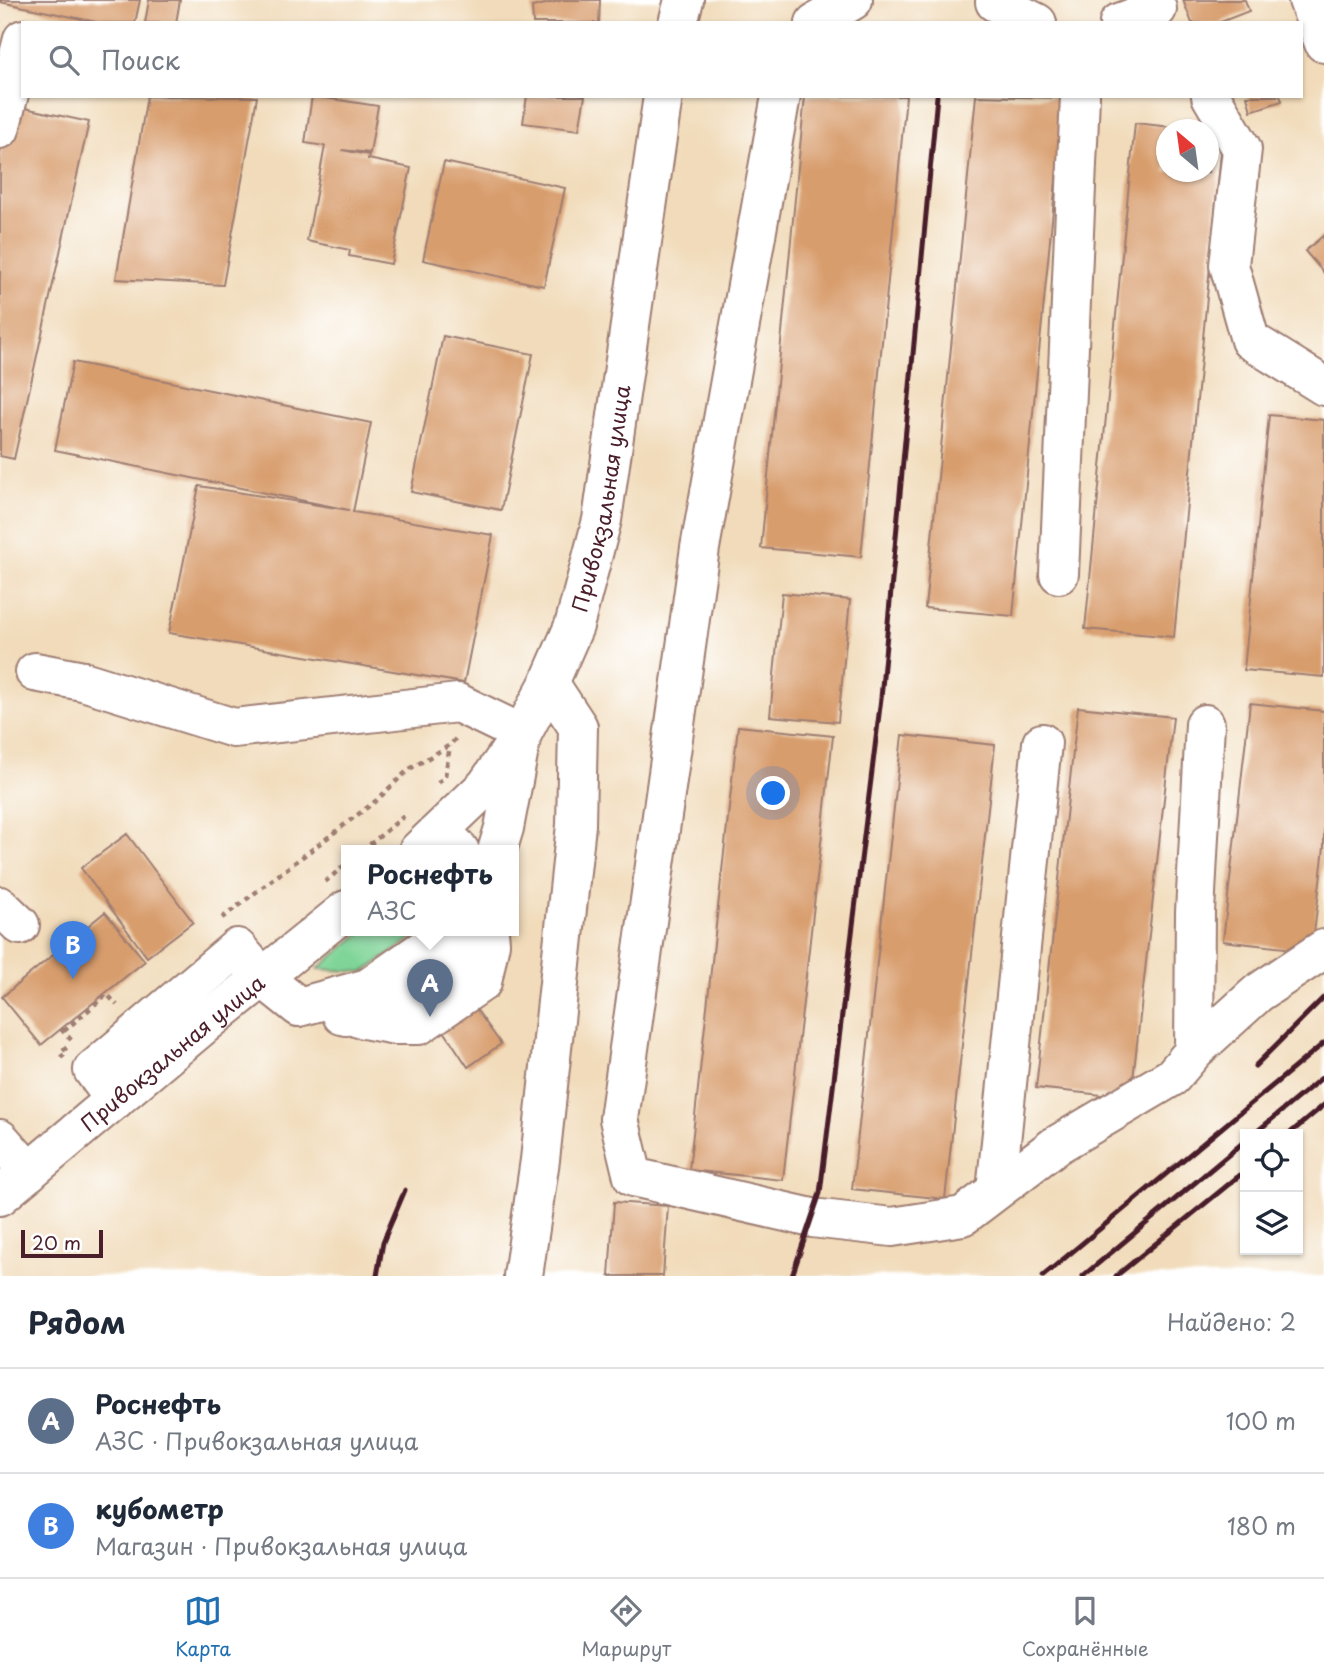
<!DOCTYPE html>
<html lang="ru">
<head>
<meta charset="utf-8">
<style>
	:root { --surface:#fff; --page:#f2f2f3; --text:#1f2937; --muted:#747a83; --line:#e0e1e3; --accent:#1f6fb2 }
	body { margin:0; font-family:"Playpen Sans",sans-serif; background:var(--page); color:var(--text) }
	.controls { position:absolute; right:21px; bottom:21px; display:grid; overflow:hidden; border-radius:0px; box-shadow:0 2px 5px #0004 }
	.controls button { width:63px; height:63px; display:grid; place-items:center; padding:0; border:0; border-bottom:2px solid var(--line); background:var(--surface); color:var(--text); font:35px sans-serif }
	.compass { position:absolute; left:1156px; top:119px; width:63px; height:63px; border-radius:50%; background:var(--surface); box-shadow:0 2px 5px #0004; rotate:331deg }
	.scale { position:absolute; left:21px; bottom:18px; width:82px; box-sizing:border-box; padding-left:7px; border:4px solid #4a1f2b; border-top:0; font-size:19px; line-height:24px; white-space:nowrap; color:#4a1f2b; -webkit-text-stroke:5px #fff; paint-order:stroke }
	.you { position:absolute; left:774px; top:794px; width:24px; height:24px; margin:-18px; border:5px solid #fff; border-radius:50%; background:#1a73e8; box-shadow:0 0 0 10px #1a73e833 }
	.badge { display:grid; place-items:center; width:46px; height:46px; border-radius:50%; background:var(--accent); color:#fff; font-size:23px; font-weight:700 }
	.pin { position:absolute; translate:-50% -58px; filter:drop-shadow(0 2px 4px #0008) }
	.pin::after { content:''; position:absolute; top:37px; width:24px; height:21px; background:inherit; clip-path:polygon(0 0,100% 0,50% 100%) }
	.popup { position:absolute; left:341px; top:845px; width:178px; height:91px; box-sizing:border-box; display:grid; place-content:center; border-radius:0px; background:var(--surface); filter:drop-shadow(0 2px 5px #0005); font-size:23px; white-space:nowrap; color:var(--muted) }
	.popup b { font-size:26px; color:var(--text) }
	.popup::after { content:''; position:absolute; left:50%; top:100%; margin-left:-14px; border:14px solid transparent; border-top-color:var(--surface) }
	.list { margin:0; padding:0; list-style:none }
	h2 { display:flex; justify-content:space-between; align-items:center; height:91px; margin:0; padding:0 28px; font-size:30px }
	h2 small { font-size:23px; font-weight:400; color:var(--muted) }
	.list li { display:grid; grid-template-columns:46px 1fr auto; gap:21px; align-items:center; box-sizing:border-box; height:105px; padding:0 28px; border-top:2px solid var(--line) }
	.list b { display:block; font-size:26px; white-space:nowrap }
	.list p { margin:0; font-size:23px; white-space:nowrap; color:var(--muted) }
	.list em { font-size:23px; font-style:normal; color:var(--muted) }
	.icon { flex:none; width:38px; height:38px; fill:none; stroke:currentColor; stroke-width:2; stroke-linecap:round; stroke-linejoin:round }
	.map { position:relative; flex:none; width:1324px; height:1276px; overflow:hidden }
	.search { position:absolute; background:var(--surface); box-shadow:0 2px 5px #0004; left:21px; right:21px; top:21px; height:77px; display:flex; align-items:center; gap:18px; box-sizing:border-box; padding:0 24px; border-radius:0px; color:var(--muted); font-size:26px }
	.sheet { height:301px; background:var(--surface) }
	nav { display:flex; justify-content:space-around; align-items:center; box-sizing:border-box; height:98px; border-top:2px solid var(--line); background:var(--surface); font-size:19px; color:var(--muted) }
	nav a { display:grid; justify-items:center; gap:4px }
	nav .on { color:var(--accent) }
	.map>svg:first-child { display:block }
	.green { fill:#7fd497; stroke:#647a61; stroke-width:2 }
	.building { fill:#d89d6d }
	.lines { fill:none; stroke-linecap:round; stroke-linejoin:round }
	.minor-casing { stroke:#9e7d72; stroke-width:42 }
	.major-casing { stroke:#9e7d72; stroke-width:42 }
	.path { stroke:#9e7d72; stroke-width:4.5; stroke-dasharray:5 5; stroke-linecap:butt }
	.minor { stroke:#fff; stroke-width:38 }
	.major { stroke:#fff; stroke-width:38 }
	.rail { stroke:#4a1f2b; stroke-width:5 }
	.labels { text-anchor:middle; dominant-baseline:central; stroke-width:5; stroke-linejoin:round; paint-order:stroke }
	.street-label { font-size:21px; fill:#4a1f2b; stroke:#fff }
</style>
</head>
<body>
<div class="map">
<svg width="1324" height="1276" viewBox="0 0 1324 1276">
	<rect width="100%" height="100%" fill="#fff"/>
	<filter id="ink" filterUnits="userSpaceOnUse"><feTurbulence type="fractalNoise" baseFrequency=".0143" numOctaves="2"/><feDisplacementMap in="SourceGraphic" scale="14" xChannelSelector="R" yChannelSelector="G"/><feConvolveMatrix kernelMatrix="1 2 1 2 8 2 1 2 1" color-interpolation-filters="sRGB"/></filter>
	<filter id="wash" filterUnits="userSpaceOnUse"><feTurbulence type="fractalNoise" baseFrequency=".00686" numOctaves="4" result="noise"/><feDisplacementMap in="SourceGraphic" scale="28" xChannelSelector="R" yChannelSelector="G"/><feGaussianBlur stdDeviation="1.57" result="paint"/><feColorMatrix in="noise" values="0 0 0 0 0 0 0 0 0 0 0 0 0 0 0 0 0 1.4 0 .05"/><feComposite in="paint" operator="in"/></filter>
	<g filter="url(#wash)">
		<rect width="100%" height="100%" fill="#f1dbba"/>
		<path class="green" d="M363,931H422L364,972L318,969Z"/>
		<g id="blocks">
			<path class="building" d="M0,0H140L135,23H101L0,2Z
				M149,0H180L176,23H145Z
				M563,0H600L599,23H533L532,7Z
				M1183,0H1245L1249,11L1218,23H1192Z
				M147,96L257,97L223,285L116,279Z
				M312,96L378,106L370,153L342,150L369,155L368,159L411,168L391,264L349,256L350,250L307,241L325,146L305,143Z
				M527,96H585L579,130L523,123Z
				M805,96H906L861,557L761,548Z
				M976,96L1064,98L1013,616L925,608Z
				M1247,96H1280L1282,101L1251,111Z
				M11,105L89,122L14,459L0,456V154Z
				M1135,123L1180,128V130H1166V172H1208V130L1223,132L1174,637L1085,629Z
				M444,162L565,188L544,286L423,260Z
				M1324,235V273L1305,251Z
				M443,336L533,354L501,510L411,492Z
				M73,362L371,423L353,512L493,535L464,683L169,633L199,486L349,510L55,450Z
				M1269,415L1324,420V677L1244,670Z
				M782,593L850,600L838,722L770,716Z
				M1250,703L1324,711V847L1312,951L1223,941Z
				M1078,707L1173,717L1131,1098L1036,1088Z
				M738,726L833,736L783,1180L689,1170Z
				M902,735L995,745L945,1199L852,1189Z
				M127,834L193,922L147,957L81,868Z
				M105,912L145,961L41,1045L2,997Z
				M474,1006L501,1044L468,1067L442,1028Z
				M614,1202L668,1206L663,1276H609Z"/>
		</g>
	</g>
	<g filter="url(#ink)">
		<use href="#blocks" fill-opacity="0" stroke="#9e7d72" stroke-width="2"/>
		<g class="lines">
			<g class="minor-casing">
				<path id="minor" d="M1308,0L1324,43
					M995,2L1037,23
					M815,23L853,0
					M1119,23L1157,9
					M781,96L700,548L619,1119L633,1177L812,1218L892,1227L963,1216L1055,1146L1172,1077L1194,1051L1258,993L1324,949
					M1211,96L1242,149L1229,265L1250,340L1324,386
					M0,129L23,39
					M1059,574L1080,96
					M35,672L83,681L234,728L458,703L522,734L504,828L497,851
					M434,837L456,846L460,851
					M0,906L20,925
					M342,1015L346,1016L393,1004L424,985L462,958L470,931
					M359,1018L396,1025H419L482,982L490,943L489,931
					M1194,1051L1195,912L1205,724
					M115,1100L93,1070L237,948L264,979L299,1007L368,988L441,937L446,931
					M0,1139L29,1172
					M996,1191L1042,743
					M523,1276L540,1160L576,825L578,727L549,683"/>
			</g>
			<g class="major-casing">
				<g id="major">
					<path d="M678,23L684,0"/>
					<path id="s1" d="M418,851L486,786L522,734L549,683L574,626L602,520L663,96"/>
					<path id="s2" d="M0,1196L206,1023L346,910"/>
				</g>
			</g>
			<path class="path" d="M438,783L445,776L450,746
				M362,851L404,816
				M325,882L346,864
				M222,918L377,800L408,770L450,745L458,736
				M61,1029L73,1042
				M64,1031L107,994L117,1005
				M64,1058L60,1053L70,1045"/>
			<use href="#minor" class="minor"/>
			<use href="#major" class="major"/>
			<path class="rail" d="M1255,1066L1324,997
				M1254,1134L1324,1076
				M1289,1134L1324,1105
				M377,1276L383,1242L405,1190
				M792,1276L820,1193L881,698L937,96
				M1043,1276L1324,1043
				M1083,1276L1245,1141
				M1116,1276L1245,1171"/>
		</g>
	</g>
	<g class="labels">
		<g class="street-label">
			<text stroke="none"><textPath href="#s1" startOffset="408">Привокзальная улица</textPath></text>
			<text stroke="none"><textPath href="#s2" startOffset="224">Привокзальная улица</textPath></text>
		</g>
	</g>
</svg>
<div class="controls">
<button><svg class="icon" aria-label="locate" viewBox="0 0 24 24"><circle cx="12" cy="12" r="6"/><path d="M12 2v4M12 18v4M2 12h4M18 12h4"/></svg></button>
<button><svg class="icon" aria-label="layers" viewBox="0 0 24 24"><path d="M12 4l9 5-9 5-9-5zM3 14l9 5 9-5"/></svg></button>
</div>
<svg class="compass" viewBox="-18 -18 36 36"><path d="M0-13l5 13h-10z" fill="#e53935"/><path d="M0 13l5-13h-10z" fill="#747a83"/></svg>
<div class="scale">20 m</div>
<div class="you"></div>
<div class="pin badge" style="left:430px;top:1017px;background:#5c6f8a">A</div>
<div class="popup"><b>Роснефть</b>АЗС</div>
<div class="pin badge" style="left:73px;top:979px;background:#3f7fe0">B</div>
<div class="search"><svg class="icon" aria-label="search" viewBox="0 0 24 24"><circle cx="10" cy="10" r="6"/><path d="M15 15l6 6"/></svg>Поиск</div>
</div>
<section class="sheet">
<h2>Рядом<small>Найдено: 2</small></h2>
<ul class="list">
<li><span class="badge" style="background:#5c6f8a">A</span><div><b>Роснефть</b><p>АЗС · Привокзальная улица</p></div><em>100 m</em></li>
<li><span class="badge" style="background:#3f7fe0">B</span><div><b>кубометр</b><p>Магазин · Привокзальная улица</p></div><em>180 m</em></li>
</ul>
</section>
<nav>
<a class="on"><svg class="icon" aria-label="map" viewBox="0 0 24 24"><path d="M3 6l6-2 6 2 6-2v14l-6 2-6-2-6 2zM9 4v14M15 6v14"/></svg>Карта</a>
<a><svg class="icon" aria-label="directions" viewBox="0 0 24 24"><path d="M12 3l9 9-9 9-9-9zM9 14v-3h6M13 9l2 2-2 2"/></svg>Маршрут</a>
<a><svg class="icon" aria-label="saved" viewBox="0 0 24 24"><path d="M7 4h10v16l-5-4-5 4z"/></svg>Сохранённые</a>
</nav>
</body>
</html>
